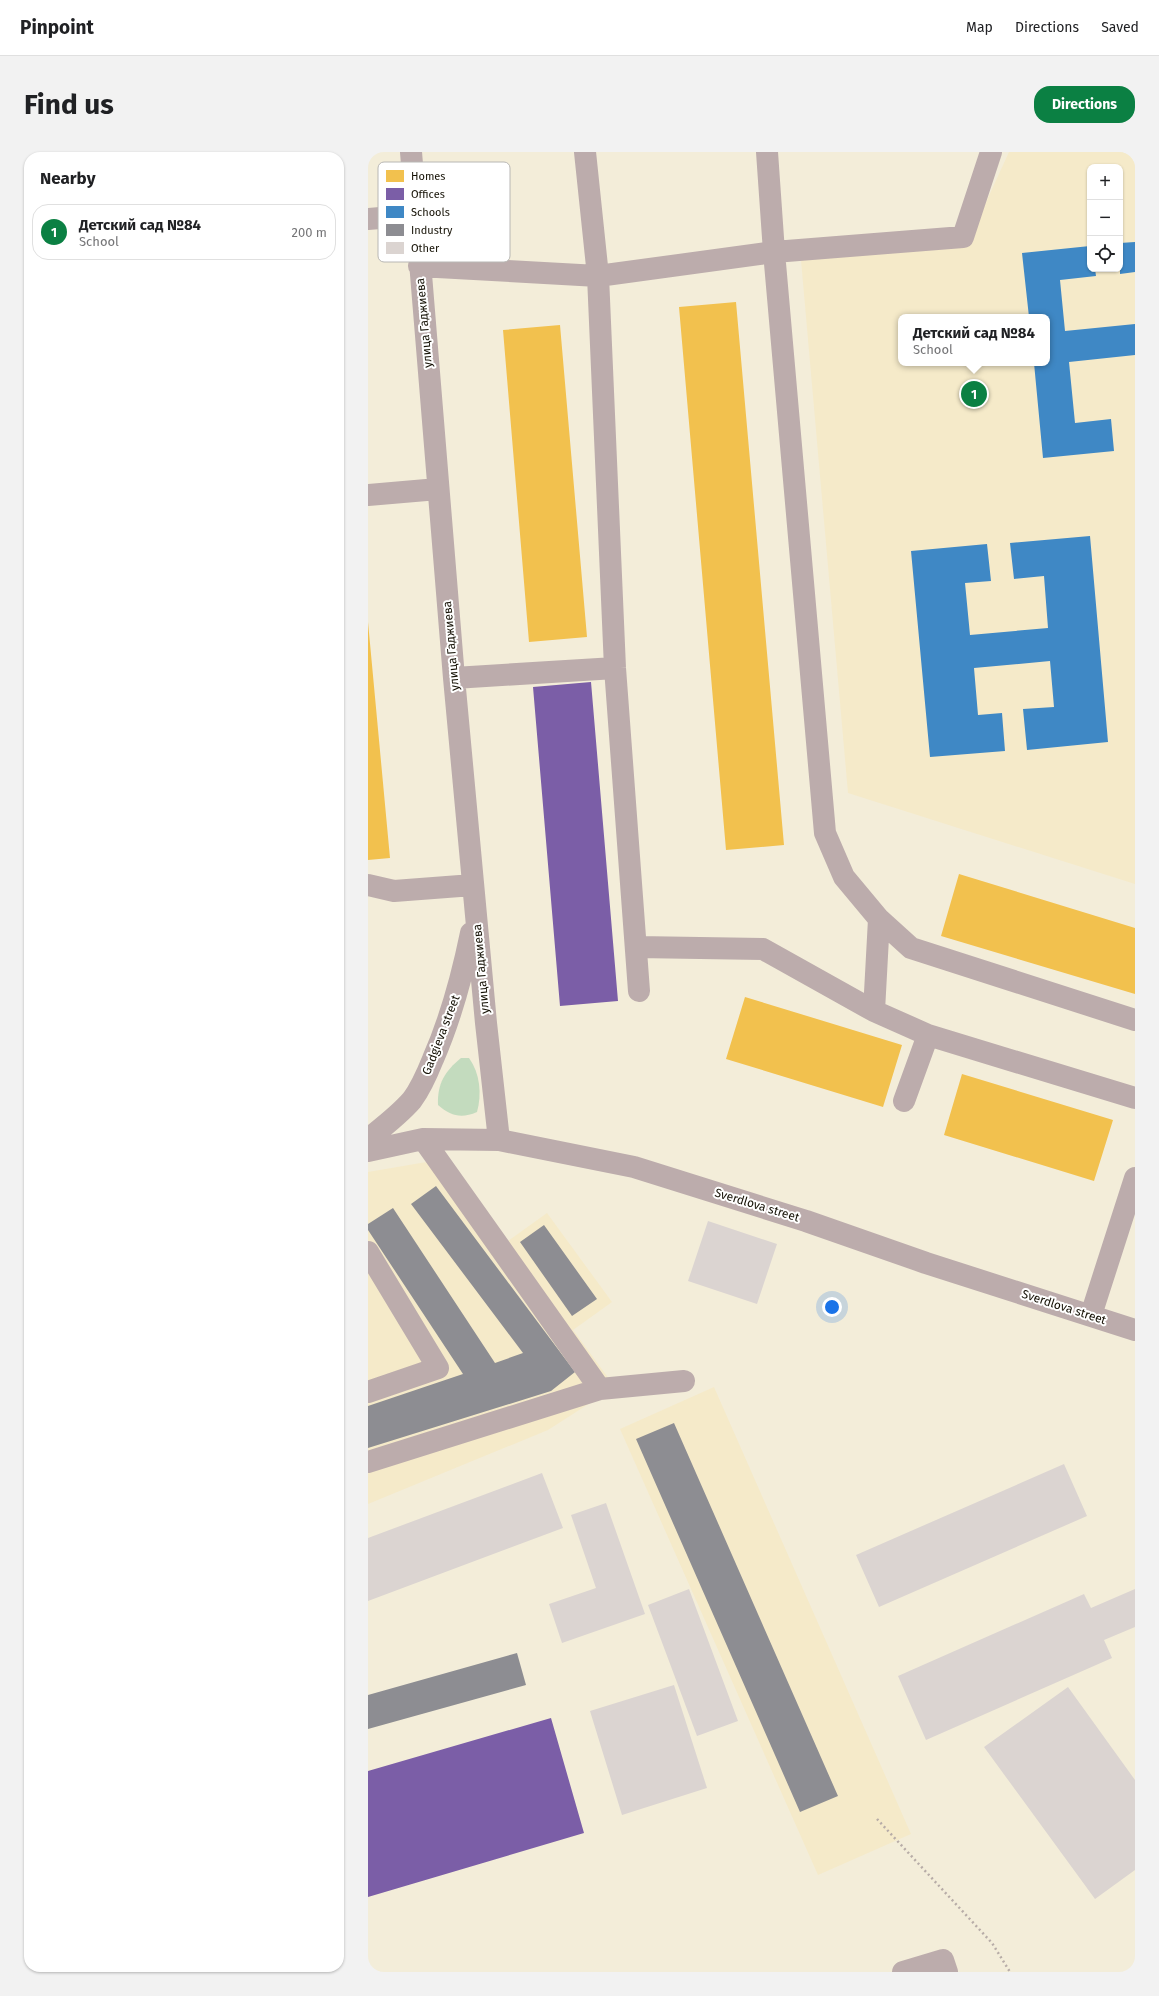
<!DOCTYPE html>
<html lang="en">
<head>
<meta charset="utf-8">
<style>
	:root { --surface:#fff; --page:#f2f2f2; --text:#202124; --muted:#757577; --line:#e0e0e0; --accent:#0b8043 }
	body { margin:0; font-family:"Fira Sans",sans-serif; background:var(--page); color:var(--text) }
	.controls { position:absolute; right:12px; top:12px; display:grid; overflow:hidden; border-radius:8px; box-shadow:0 1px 3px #0004 }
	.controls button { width:36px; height:36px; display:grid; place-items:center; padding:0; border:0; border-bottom:1px solid var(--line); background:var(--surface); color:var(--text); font:20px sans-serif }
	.you { position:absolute; left:464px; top:1155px; width:14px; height:14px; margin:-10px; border:3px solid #fff; border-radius:50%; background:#1a73e8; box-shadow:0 0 0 6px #1a73e833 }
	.badge { display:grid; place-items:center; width:26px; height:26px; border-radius:50%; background:var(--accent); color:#fff; font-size:13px; font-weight:700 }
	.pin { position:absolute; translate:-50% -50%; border:2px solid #fff; box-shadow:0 1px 4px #0006 }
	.popup { position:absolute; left:530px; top:162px; width:152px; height:52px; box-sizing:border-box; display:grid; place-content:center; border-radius:8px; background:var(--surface); filter:drop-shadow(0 1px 3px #0005); font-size:13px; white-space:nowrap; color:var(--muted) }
	.popup b { font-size:15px; color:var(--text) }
	.popup::after { content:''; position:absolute; left:50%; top:100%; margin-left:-8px; border:8px solid transparent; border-top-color:var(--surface) }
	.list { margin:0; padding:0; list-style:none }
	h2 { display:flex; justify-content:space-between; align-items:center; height:52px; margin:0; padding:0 16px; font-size:17px }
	h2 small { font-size:13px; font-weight:400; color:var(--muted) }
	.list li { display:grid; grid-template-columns:26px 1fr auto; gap:12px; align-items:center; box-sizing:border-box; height:56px; margin:0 8px 8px; padding:0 8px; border:1px solid var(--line); border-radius:16px }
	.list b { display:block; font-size:15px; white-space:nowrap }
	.list p { margin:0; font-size:13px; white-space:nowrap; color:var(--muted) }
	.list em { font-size:13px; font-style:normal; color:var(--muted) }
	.icon { flex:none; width:22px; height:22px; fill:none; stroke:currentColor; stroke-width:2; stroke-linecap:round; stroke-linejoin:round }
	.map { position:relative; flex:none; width:767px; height:1820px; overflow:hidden; border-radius:16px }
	header { display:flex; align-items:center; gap:24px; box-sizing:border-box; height:56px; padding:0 20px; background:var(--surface); border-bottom:1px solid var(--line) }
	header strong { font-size:19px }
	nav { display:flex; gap:22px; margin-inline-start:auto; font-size:14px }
	.intro { display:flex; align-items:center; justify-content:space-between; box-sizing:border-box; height:96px; padding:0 24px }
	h1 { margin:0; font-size:28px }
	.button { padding:10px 18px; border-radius:16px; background:var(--accent); color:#fff; font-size:14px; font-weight:700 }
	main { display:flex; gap:24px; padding:0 24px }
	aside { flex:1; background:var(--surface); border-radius:16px; box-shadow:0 1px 3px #0004 }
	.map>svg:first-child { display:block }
	.built { fill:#f5eac9; fill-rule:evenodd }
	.green { fill:#c3dbbe }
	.homes { fill:#f2c14e }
	.offices { fill:#7b5ea7 }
	.schools { fill:#3f88c5 }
	.industry { fill:#8d8d92 }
	.building { fill:#dbd4d1 }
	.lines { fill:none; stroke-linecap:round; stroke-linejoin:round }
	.path { stroke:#b7aca7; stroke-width:2.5; stroke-dasharray:2 3; stroke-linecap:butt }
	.minor { stroke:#bcacac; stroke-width:22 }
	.labels { text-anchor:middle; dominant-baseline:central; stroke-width:4; stroke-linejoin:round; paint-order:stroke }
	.street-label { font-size:12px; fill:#141004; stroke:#fff }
	.key { fill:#fff; stroke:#b8b7b4; stroke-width:1 }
	.key-label { font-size:11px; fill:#141004 }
</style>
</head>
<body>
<header>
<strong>Pinpoint</strong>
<nav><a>Map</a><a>Directions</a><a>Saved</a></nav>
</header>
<div class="intro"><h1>Find us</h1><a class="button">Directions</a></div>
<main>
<aside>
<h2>Nearby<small></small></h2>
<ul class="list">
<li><span class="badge">1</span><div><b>Детский сад №84</b><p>School</p></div><em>200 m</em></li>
</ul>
</aside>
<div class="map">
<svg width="767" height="1820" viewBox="0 0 767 1820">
	<rect width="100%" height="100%" fill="#f3edd9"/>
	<path class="built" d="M641,0H767V732L480,641L433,108L598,94ZM722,15H752V117H722ZM533,165H679V211H533Z
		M76,1007L140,1089L179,1061L244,1150L205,1178L247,1235L180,1278L0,1352V1020Z
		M346,1235L543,1682L450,1723L252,1277Z"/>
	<path class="green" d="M93,906H101C112,921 114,942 109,960C93,967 83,964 70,953C69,932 77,919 93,906Z"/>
	<path class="homes" d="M368,150L416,693L358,698L311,155Z
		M192,173L219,485L161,490L135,178Z
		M0,470L22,706L0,708Z
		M591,722L767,776V842L573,784Z
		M377,845L534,893L515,955L358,907Z
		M594,922L745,968L726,1029L576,983Z"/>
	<path class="offices" d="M223,530L250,849L192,854L165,535Z
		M183,1566L216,1681L0,1745V1619Z"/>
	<path class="schools" d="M767,90V120L752,122V91Z
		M722,94V117H727L728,124L692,128L697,179L767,172V203L701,210L707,271L743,267L746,299L675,306L666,211H679V165H661L654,101Z
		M722,384L740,590L659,598L655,557L686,555L682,509L606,516L610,563L634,561L637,599L562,605L543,399L619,392L623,429L597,431L602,483L680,476L676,424L646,427L642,391Z"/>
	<path class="industry" d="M68,1034L207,1220L183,1239L0,1296V1254L95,1222L0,1078V1072L25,1056L127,1211L155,1201L43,1052Z
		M176,1073L229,1147L204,1164L152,1090Z
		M306,1271L470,1644L432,1660L268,1287Z
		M149,1501L158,1533L0,1577V1543Z"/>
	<path class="building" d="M340,1069L409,1092L389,1152L320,1129Z
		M696,1312L719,1364L511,1455L488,1403Z
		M174,1321L195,1376L0,1449V1386Z
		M238,1351L277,1462L194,1491L181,1452L228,1436L203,1363Z
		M321,1437L370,1569L329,1584L280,1453Z
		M767,1437V1475L736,1488L744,1506L558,1588L530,1524L716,1442L723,1456Z
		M306,1533L339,1636L254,1663L222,1559Z
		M700,1535L767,1628V1718L727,1747L616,1595Z"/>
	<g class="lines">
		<path class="path" d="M509,1667L624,1791L642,1820"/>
		<path class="minor" d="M43,0L86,526L118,871L131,988
			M217,0L230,124L247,516L271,839
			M399,0L406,100L457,681L476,725L511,767L543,796L767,868
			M0,67L47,63
			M51,114L230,124L406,100L595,85L623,0
			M0,343L70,337
			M86,526L247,516
			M0,733L26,739L105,733
			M269,795L395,797L506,859L560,883L767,946
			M506,859L511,767
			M536,949L560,883
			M0,987C15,975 31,963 44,948C53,936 59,922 65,907C83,866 94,825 103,781
			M55,987L232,1237
			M0,999L55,987L131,988L266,1015L438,1069L558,1111L767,1178
			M0,1100L70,1216L0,1240
			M723,1163L767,1026
			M0,1310L232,1237L316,1229
			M535,1820L575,1808L579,1820"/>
	</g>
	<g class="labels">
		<g class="street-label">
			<text transform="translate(56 171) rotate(-95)">улица Гаджиева</text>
			<text transform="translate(83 494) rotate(-95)">улица Гаджиева</text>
			<text transform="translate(113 817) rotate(-95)">улица Гаджиева</text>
			<text transform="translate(73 883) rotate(-69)">Gadgieva street</text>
			<text transform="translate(389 1053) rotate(17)">Sverdlova street</text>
			<text transform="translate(696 1155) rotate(18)">Sverdlova street</text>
		</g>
	</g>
	<rect x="10" y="10" width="132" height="100" rx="6" class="key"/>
	<rect x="18" y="18" width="18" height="12" fill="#f2c14e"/>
	<rect x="18" y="36" width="18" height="12" fill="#7b5ea7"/>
	<rect x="18" y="54" width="18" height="12" fill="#3f88c5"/>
	<rect x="18" y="72" width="18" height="12" fill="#8d8d92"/>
	<rect x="18" y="90" width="18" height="12" fill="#dbd4d1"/>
	<g class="key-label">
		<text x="43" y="28">Homes</text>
		<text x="43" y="46">Offices</text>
		<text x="43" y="64">Schools</text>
		<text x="43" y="82">Industry</text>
		<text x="43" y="100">Other</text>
	</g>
</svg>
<div class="controls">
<button>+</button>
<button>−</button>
<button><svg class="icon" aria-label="locate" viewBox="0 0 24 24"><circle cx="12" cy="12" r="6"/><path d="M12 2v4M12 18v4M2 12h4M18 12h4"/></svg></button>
</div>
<div class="you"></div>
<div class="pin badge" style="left:606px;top:242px">1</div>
<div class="popup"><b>Детский сад №84</b>School</div>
</div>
</main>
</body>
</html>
